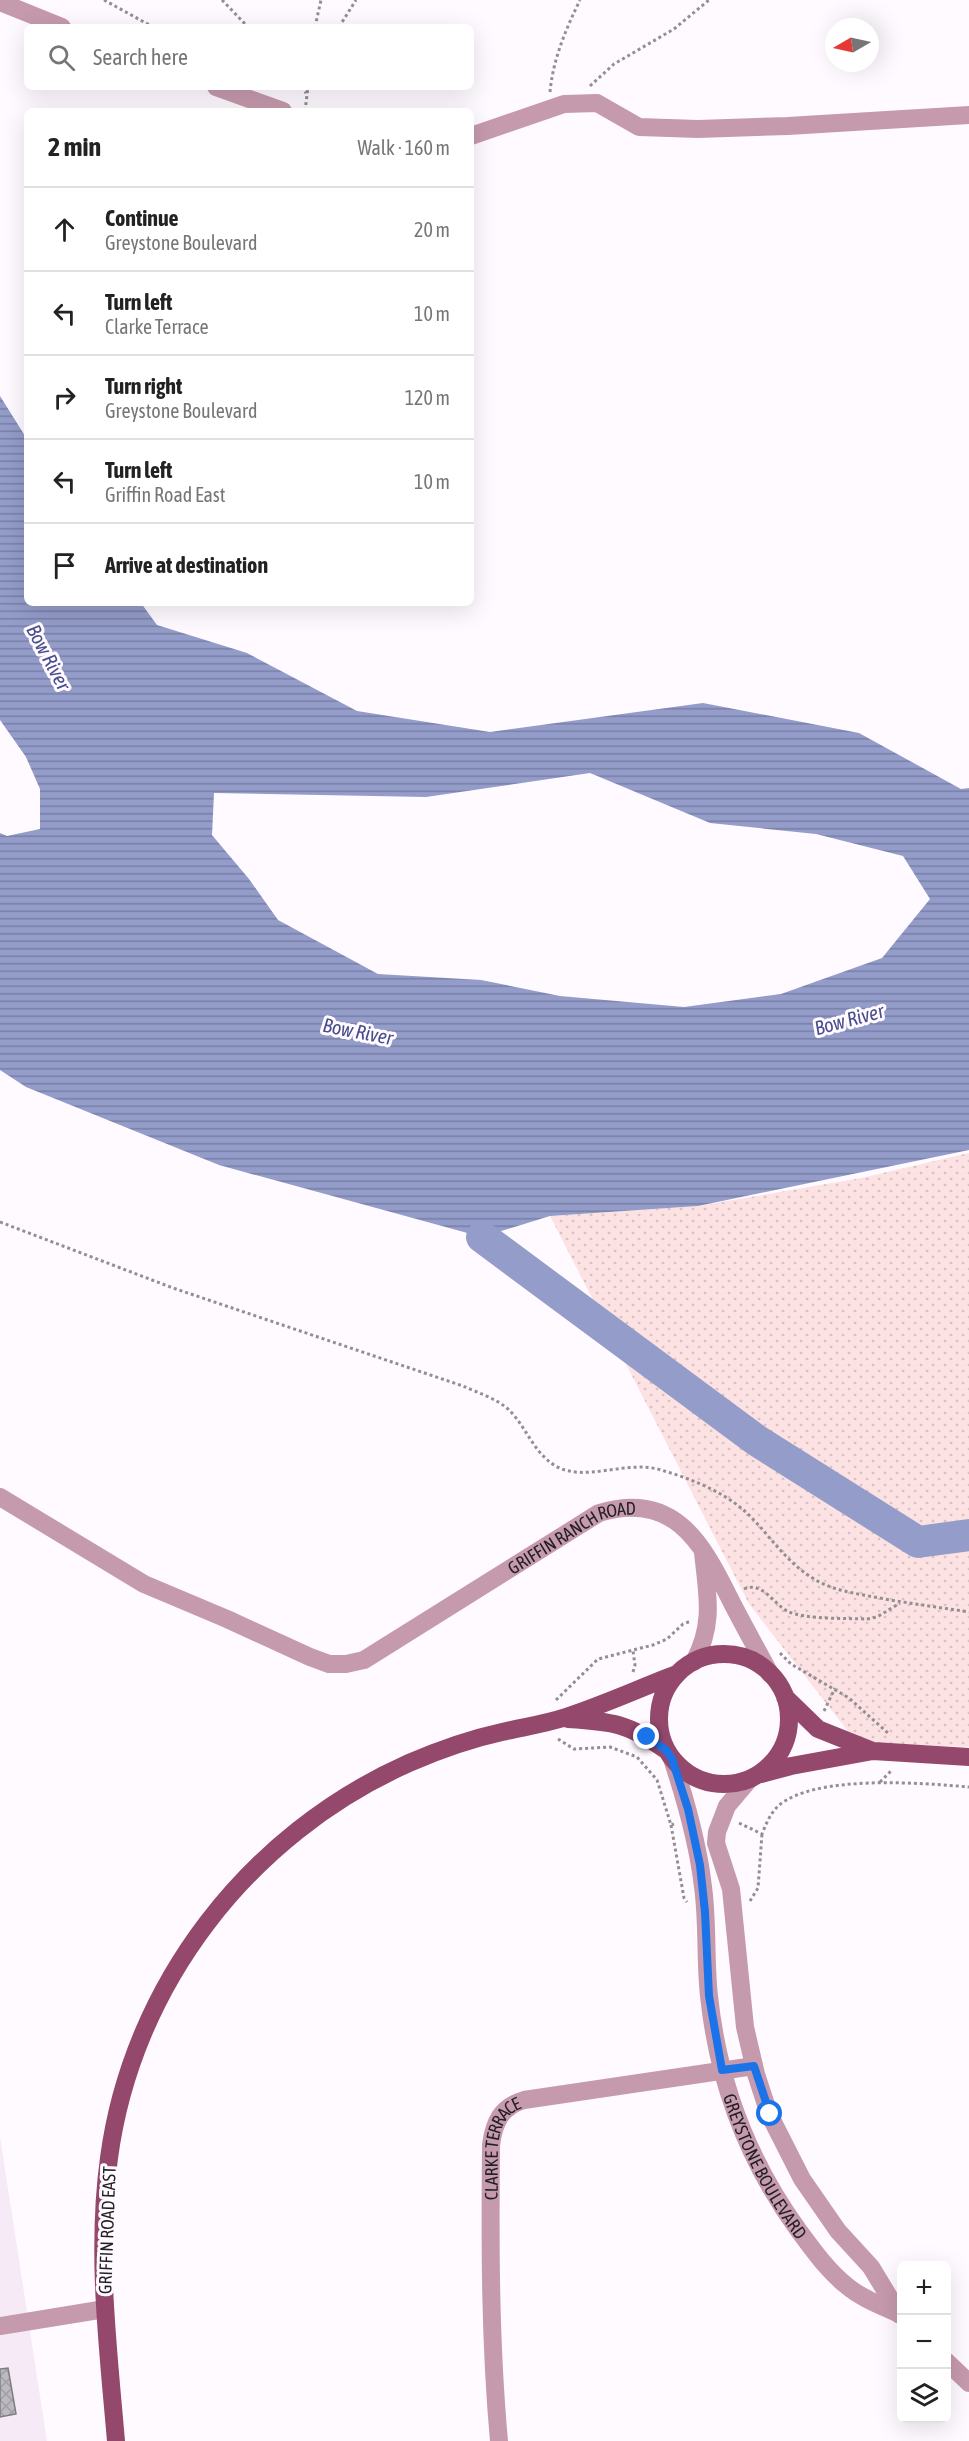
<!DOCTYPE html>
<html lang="en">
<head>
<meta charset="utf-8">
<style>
	:root { --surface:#fff; --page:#f6f6f6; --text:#222; --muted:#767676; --line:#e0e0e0 }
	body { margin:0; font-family:"Asap Condensed",sans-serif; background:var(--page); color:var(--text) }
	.controls { position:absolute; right:18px; bottom:18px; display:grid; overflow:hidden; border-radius:9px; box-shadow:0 6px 24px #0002 }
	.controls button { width:54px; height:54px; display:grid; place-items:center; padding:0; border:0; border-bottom:2px solid var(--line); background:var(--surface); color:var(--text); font:30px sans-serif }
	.compass { position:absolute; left:825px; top:18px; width:54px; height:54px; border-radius:50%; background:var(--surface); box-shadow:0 6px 24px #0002; rotate:261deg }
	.stop { position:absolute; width:18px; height:18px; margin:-14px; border:4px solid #1a73e8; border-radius:50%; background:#fff }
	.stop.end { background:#1a73e8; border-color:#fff; box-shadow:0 2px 6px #0008 }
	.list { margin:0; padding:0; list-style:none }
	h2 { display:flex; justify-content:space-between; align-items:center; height:78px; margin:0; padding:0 24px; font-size:26px }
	h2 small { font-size:20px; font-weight:400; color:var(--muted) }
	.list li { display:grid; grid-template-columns:39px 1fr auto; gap:18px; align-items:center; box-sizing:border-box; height:84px; padding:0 24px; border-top:2px solid var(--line) }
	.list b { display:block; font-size:22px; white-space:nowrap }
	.list p { margin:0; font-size:20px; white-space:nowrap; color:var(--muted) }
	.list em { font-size:20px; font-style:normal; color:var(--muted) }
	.icon { flex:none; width:33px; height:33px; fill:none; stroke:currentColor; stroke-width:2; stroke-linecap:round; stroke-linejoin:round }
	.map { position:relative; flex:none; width:969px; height:2441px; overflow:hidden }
	.search { position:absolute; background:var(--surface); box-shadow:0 6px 24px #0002; left:24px; top:24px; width:450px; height:66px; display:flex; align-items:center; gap:15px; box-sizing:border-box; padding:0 21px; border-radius:9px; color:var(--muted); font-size:22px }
	.panel { position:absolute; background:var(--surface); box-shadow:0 6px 24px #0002; left:24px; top:108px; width:450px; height:498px; border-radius:9px }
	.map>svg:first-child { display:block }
	.built { fill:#f7eaf7 }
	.park { fill:url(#park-dots) }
	.water { fill:url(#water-rules); fill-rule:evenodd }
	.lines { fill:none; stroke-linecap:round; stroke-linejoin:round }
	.river { stroke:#949cca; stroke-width:32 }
	.building { fill:url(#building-cross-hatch); stroke:#7f7d84; stroke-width:1.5 }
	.path { stroke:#928f92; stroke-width:3; stroke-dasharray:3 3; stroke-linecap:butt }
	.minor { stroke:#c69aad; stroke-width:18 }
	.major { stroke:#93486c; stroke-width:18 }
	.route { stroke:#1a73e8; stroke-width:8 }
	.labels { text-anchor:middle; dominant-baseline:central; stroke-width:6; stroke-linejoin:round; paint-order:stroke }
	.street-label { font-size:18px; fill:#211f21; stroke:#fffaff }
	.water-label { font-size:20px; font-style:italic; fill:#474e8b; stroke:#fffaff }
</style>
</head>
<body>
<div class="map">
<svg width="969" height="2441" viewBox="0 0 969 2441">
	<defs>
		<pattern id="park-dots" width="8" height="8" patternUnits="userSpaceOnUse" patternTransform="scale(1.5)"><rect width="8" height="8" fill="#fce2e3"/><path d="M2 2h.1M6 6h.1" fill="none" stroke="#d8c1c2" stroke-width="1.8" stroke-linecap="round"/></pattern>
		<pattern id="water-rules" width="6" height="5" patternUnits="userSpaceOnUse" patternTransform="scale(1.5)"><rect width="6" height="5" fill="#949cca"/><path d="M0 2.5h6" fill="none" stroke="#787fa4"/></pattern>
		<pattern id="building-cross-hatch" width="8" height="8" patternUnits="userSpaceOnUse" patternTransform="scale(1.5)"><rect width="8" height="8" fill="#bcb9c1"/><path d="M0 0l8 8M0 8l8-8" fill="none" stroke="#a19fa6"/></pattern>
	</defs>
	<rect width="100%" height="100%" fill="#fffaff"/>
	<path class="built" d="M0,2137L47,2441H0Z"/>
	<path class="park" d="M969,1153V1747L857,1743L749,1604L550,1216L698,1206L861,1178Z"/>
	<path class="water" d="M0,396L27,439V603H141L157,625L247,653L357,711L490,732L703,703L859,733L961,789L969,788V1150L698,1206L550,1216L482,1237L219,1165L26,1087L0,1070V833L7,836L40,829V789L26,757L0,720ZM590,773L710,823L816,834L903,856L930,899L882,958L781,994L684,1007L560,996L481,980L378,974L278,920L249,879L212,835L214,793L426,797Z"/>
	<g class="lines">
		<path class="river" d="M482,1237L756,1440L918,1542L969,1535"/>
	</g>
	<path class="building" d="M8,2368L16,2414L0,2417V2369Z"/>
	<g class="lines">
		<path class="path" d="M104,0L153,27
			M222,0L248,27
			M315,27L321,0
			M339,27L356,0
			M590,86L614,64L674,29L709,0
			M301,87L306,93
			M550,92C553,59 566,29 580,0
			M305,111L308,87
			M0,1222L173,1288L463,1386C478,1393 499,1399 511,1412C527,1429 533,1451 554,1465C584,1484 626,1459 661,1470C692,1479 725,1492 749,1515C771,1537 786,1562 814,1579C832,1590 853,1593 874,1597C906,1603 937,1607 969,1612
			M744,1589C762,1581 773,1603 787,1611C805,1620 846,1618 867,1619L877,1617L900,1603
			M780,1653L791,1664L849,1698L890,1735
			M633,1672L635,1665L633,1651
			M556,1700L598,1659L653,1645L667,1639L683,1624L691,1621
			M824,1711L835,1688
			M558,1739L574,1749L610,1747L637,1757L657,1780L671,1825L674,1824
			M880,1782L892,1770
			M739,1823L762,1834C766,1824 770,1814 778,1806C815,1774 923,1783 969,1787
			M671,1825L684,1898L687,1902
			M750,1901L758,1888L762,1834"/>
		<g class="minor">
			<path d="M0,2L62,27"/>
			<path d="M216,87L283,111"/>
			<path d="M471,136L564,104L597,103L639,127L698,129L788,126L969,115"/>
			<path id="s1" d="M0,1497L144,1584L227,1619L310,1657L329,1664H346L364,1660L599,1513C672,1491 701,1540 729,1597C742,1623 757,1649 770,1674"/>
			<path d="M694,1662C715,1623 707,1594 703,1552"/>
			<path id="s2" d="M672,1759C686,1801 698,1843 703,1887C708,1923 705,1960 709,1996C718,2082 748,2161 799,2231C813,2250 828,2271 847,2286C861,2298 882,2306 899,2314"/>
			<path d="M749,1780L727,1806L717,1832L716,1843L731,1889L745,2027L756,2074L769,2114L802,2179L838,2231L871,2267L900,2315"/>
			<path d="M0,2326L105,2309"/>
			<path d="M946,2361L969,2383"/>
			<path id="s3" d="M499,2441C490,2342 490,2244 491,2145C494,2122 501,2107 524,2100L754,2066"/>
		</g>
		<path class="major" d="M659 1719a65 65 0 1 1 130 0a65 65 0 1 1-130 0Z
			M785,1697L818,1729L873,1751
			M568,1719C614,1722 627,1723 666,1750
			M761,1774L791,1766L873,1751L969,1757
			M116,2441C108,2347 96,2252 109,2158C132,1985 249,1834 409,1763C439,1750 470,1739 502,1732C523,1727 545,1724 566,1717C603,1705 640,1688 677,1674"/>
	</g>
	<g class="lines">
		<path class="route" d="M647,1737L666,1750L672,1759L688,1809L700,1865L705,1912L709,1996L722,2070L754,2066L770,2114"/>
	</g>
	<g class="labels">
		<g class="street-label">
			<text stroke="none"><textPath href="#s1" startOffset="648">GRIFFIN RANCH ROAD</textPath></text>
			<text stroke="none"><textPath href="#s3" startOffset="296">CLARKE TERRACE</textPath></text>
			<text stroke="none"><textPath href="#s2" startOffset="422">GREYSTONE BOULEVARD</textPath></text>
			<text transform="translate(107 2230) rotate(-88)">GRIFFIN ROAD EAST</text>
		</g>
		<g class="water-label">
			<text transform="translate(49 657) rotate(62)">Bow River</text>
			<text transform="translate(849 1019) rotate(-15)">Bow River</text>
			<text transform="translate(358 1031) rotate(11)">Bow River</text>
		</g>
	</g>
</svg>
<div class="controls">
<button>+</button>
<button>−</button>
<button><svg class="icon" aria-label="layers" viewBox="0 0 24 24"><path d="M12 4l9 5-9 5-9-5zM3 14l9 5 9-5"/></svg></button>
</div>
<svg class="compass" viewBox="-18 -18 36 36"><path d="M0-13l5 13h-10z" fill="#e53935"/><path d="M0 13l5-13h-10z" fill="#767676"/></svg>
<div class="stop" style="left:770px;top:2114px"></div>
<div class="stop end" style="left:647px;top:1737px"></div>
<div class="search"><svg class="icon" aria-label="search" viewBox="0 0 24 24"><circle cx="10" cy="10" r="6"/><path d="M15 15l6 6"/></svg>Search here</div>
<section class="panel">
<h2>2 min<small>Walk · 160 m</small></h2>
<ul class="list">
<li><svg class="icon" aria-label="ahead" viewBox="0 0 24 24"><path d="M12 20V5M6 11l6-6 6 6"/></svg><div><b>Continue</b><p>Greystone Boulevard</p></div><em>20 m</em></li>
<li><svg class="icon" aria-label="left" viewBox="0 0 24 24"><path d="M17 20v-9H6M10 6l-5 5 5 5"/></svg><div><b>Turn left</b><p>Clarke Terrace</p></div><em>10 m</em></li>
<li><svg class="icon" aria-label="right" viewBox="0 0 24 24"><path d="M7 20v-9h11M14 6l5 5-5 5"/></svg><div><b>Turn right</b><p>Greystone Boulevard</p></div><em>120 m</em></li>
<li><svg class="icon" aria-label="left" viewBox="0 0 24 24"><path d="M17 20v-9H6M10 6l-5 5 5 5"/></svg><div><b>Turn left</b><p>Griffin Road East</p></div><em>10 m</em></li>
<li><svg class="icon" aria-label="arrive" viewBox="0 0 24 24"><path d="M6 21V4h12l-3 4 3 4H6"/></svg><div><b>Arrive at destination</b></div></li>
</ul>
</section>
</div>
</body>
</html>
